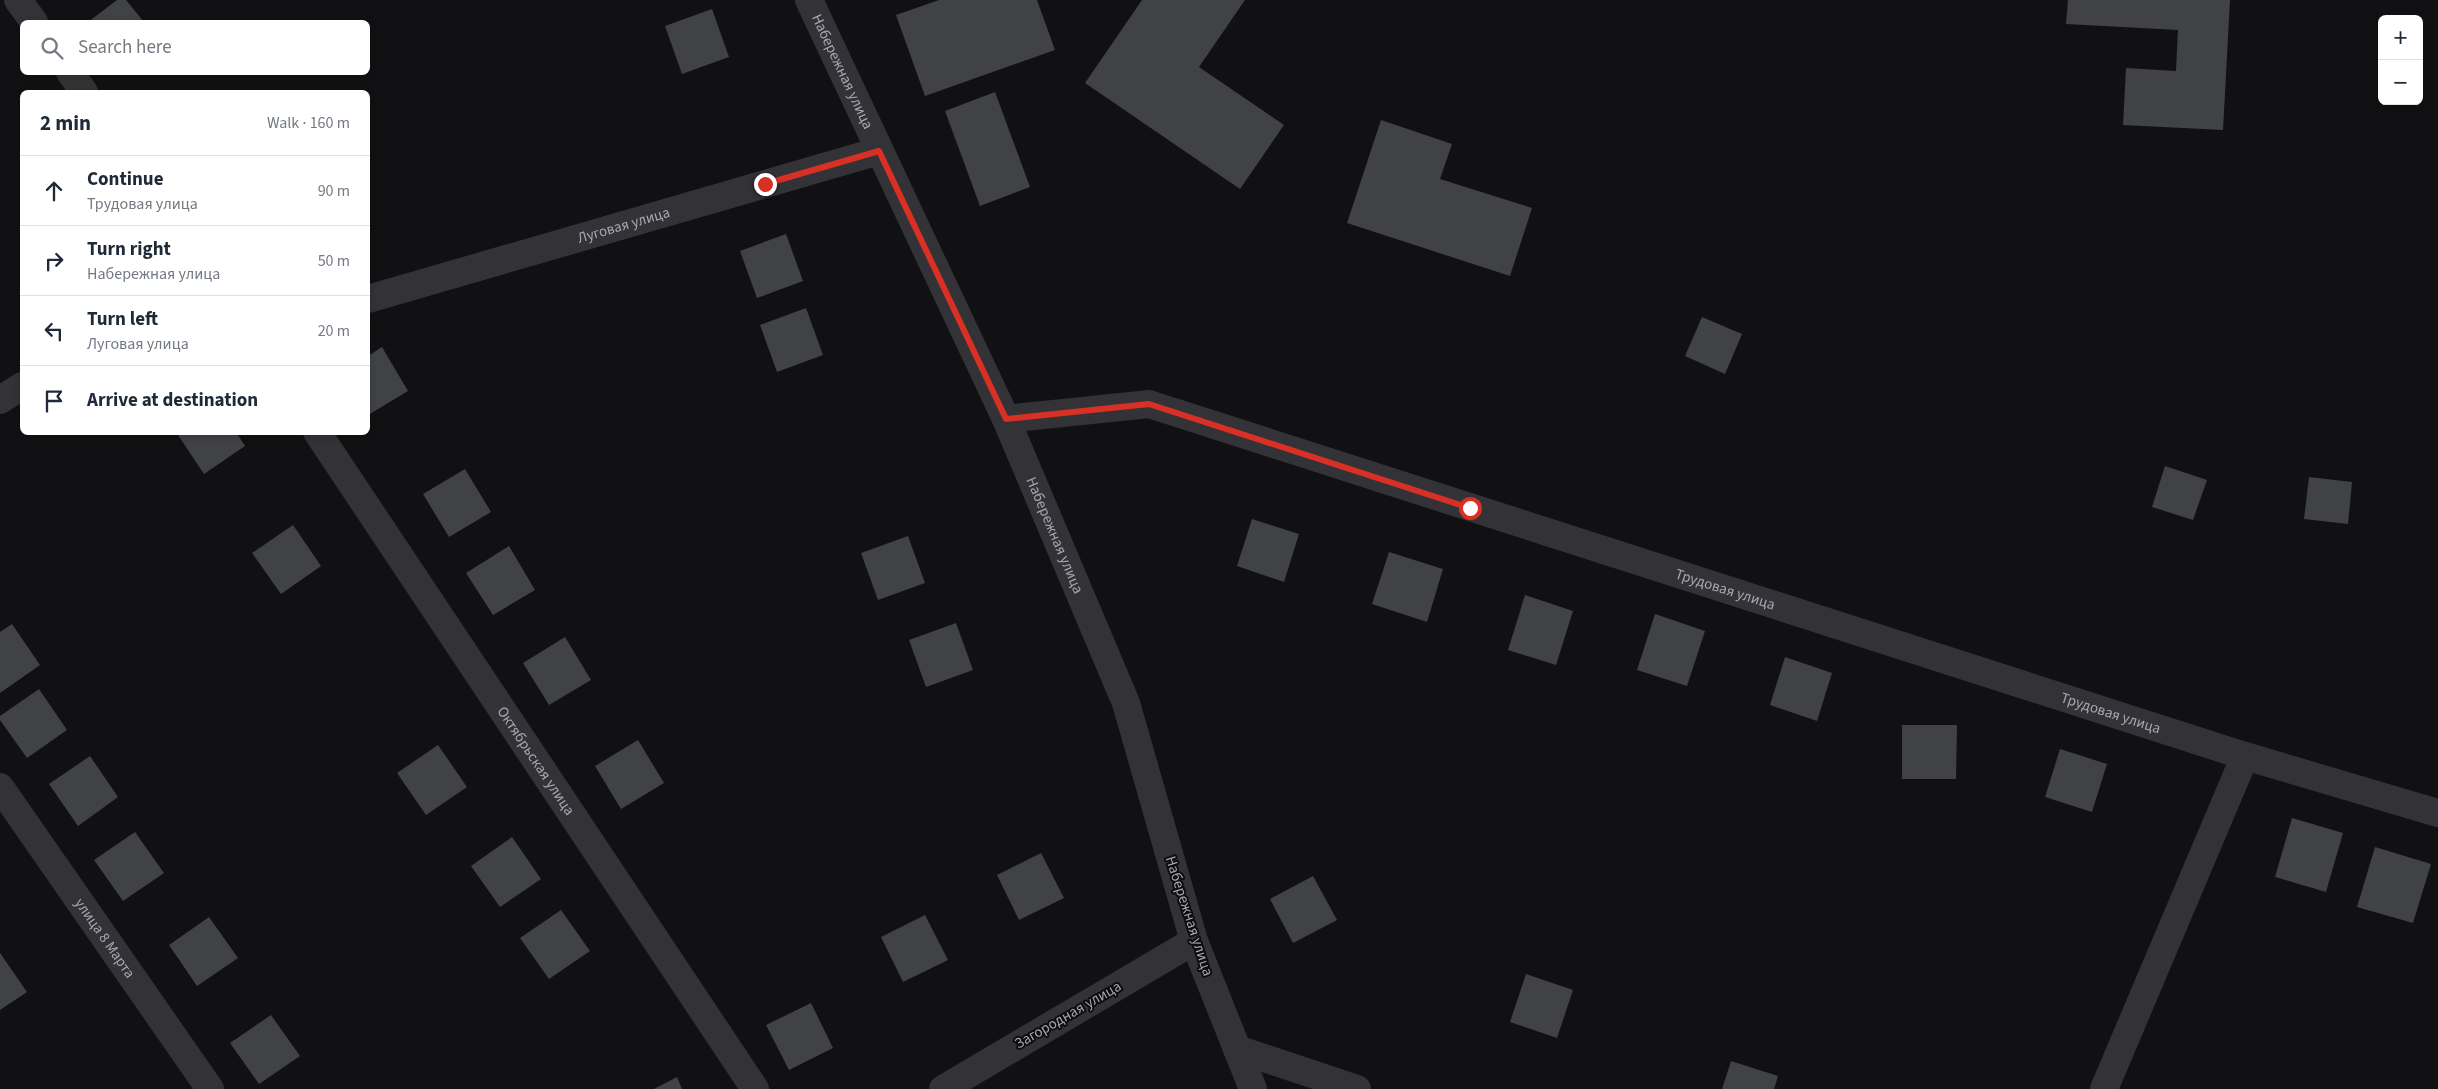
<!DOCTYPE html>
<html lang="en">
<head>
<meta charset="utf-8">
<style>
	:root { --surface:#fff; --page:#f6f6f7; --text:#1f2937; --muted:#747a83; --line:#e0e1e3 }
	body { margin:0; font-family:"Source Sans 3",sans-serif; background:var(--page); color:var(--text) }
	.controls { position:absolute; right:15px; top:15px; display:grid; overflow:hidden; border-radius:8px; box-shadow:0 2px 8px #0003 }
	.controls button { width:45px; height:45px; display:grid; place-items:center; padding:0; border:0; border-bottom:1px solid var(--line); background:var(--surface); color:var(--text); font:25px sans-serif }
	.stop { position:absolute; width:15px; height:15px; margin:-11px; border:4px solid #d93025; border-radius:50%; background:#fff }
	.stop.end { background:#d93025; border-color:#fff; box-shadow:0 1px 5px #0008 }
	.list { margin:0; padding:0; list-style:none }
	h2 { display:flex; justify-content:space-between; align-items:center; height:65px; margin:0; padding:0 20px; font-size:21px }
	h2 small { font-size:16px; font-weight:400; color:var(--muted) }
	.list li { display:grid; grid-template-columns:32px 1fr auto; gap:15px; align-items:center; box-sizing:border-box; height:70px; padding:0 20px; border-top:1px solid var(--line) }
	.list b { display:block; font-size:19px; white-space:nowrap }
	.list p { margin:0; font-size:16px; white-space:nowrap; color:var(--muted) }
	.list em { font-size:16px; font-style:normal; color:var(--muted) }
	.icon { flex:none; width:28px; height:28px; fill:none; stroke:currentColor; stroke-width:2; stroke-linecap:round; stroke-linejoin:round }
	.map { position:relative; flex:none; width:2438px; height:1089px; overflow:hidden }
	.search { position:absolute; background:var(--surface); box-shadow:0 2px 8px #0003; left:20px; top:20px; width:350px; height:55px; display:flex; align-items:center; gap:12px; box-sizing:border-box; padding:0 18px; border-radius:8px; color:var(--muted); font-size:19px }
	.panel { position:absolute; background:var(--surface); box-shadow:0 2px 8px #0003; left:20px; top:90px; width:350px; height:345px; border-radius:8px }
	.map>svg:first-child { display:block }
	.building { fill:#414246 }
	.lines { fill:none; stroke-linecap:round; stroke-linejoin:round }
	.minor { stroke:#333337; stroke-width:28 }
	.tertiary { stroke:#333337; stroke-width:28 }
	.route { stroke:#d93025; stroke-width:6 }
	.labels { text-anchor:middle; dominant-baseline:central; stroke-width:4; stroke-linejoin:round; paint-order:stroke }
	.street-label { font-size:15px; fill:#a4a8b2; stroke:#0d0d0e }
</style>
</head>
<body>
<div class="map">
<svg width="2438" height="1089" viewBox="0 0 2438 1089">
	<rect width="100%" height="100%" fill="#111113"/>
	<path class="building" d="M117,0H126L144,22H88Z
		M939,0H1037L1055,50L925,96L896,15Z
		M1142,0H1245L1199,67L1284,125L1240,189L1085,83Z
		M2068,0H2230L2223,130L2123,125L2126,68L2176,71L2178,30L2066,24Z
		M712,9L729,57L682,74L665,26Z
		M995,92L1030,187L980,206L945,111Z
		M1381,120L1452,144L1440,179L1532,208L1510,276L1347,223Z
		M786,234L803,281L757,298L740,251Z
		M806,308L823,355L777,372L760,325Z
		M1702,317L1742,334L1725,374L1685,356Z
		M382,347L408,391L368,415V356Z
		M176,432H236L245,446L204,474Z
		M2165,466L2207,480L2193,520L2152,507Z
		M465,469L491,512L449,537L423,494Z
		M2309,477L2352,482L2348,524L2304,519Z
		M1252,519L1299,534L1284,582L1237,566Z
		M293,525L321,566L281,594L252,553Z
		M908,536L925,583L878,600L861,553Z
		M509,546L535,590L493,615L466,573Z
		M1389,552L1443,569L1427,622L1372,604Z
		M1525,595L1573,611L1556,665L1508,650Z
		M1655,614L1705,631L1687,686L1637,670Z
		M956,623L973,670L926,687L909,640Z
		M12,624L40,665L0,693V632Z
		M565,637L591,680L549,705L523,663Z
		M1785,657L1832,673L1817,721L1770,705Z
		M39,689L67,730L27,758L0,720V716Z
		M1902,725H1957L1956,779H1902Z
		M638,740L664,783L621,809L595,766Z
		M438,745L467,787L426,815L397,773Z
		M2060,749L2107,764L2092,812L2045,797Z
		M90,756L118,797L78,826L49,784Z
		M2292,818L2343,833L2326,892L2275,877Z
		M135,832L164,873L123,901L94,860Z
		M512,837L541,879L500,907L471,866Z
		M2375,847L2431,864L2413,923L2357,907Z
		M1041,853L1064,898L1019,920L997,875Z
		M1313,876L1337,920L1293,943L1270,899Z
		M561,910L590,951L549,979L520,938Z
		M925,915L948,960L903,982L881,937Z
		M209,917L238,958L197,986L169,945Z
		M0,953L27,992L0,1010Z
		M1526,974L1573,990L1557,1038L1510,1022Z
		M811,1003L833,1048L789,1070L766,1025Z
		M271,1015L300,1056L259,1084L230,1043Z
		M1731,1061L1778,1076L1774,1089H1722Z
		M677,1077L682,1089H654Z"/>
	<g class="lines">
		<g class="minor">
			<path d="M18,0L34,22"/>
			<path d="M70,72L84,92"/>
			<path id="s1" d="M368,299L879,151"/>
			<path d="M0,400L22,386"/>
			<path id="s2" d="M1006,419L1149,404L2245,756L2438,813"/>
			<path id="s3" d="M317,432L755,1089"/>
			<path id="s4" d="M0,787L210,1089"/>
			<path d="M1194,941L1253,1089"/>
			<path d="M1237,1049L1357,1089"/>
			<path d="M2104,1089L2245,756"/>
		</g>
		<path class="tertiary" id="s5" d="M809,0L1006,419L1126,703L1194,941L943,1089"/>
	</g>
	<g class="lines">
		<path class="route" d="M765,184L879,151L1006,419L1149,404L1470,508"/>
	</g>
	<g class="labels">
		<g class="street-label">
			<text stroke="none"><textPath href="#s5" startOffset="79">Набережная улица</textPath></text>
			<text stroke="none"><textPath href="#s1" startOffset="266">Луговая улица</textPath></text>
			<text stroke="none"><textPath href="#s5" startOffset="589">Набережная улица</textPath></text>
			<text stroke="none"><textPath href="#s2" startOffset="749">Трудовая улица</textPath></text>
			<text stroke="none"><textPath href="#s2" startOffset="1154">Трудовая улица</textPath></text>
			<text stroke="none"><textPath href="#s3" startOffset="395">Октябрьская улица</textPath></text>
			<text transform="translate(1189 916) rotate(72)">Набережная улица</text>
			<text stroke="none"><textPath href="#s4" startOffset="184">улица 8 Марта</textPath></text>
			<text transform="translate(1068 1015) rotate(-30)">Загородная улица</text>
		</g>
	</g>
</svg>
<div class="controls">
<button>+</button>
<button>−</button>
</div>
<div class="stop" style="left:1470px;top:508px"></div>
<div class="stop end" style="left:765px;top:184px"></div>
<div class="search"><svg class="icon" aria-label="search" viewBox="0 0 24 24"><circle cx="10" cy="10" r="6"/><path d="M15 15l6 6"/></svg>Search here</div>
<section class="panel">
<h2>2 min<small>Walk · 160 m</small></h2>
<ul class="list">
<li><svg class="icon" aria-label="ahead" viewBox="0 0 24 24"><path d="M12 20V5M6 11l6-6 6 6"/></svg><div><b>Continue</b><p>Трудовая улица</p></div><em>90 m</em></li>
<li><svg class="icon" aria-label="right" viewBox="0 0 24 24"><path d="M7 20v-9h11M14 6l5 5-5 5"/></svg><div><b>Turn right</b><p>Набережная улица</p></div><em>50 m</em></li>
<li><svg class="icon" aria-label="left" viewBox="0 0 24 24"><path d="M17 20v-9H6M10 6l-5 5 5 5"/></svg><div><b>Turn left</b><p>Луговая улица</p></div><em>20 m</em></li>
<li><svg class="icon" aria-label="arrive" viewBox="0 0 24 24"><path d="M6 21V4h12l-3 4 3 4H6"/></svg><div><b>Arrive at destination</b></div></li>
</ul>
</section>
</div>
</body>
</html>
